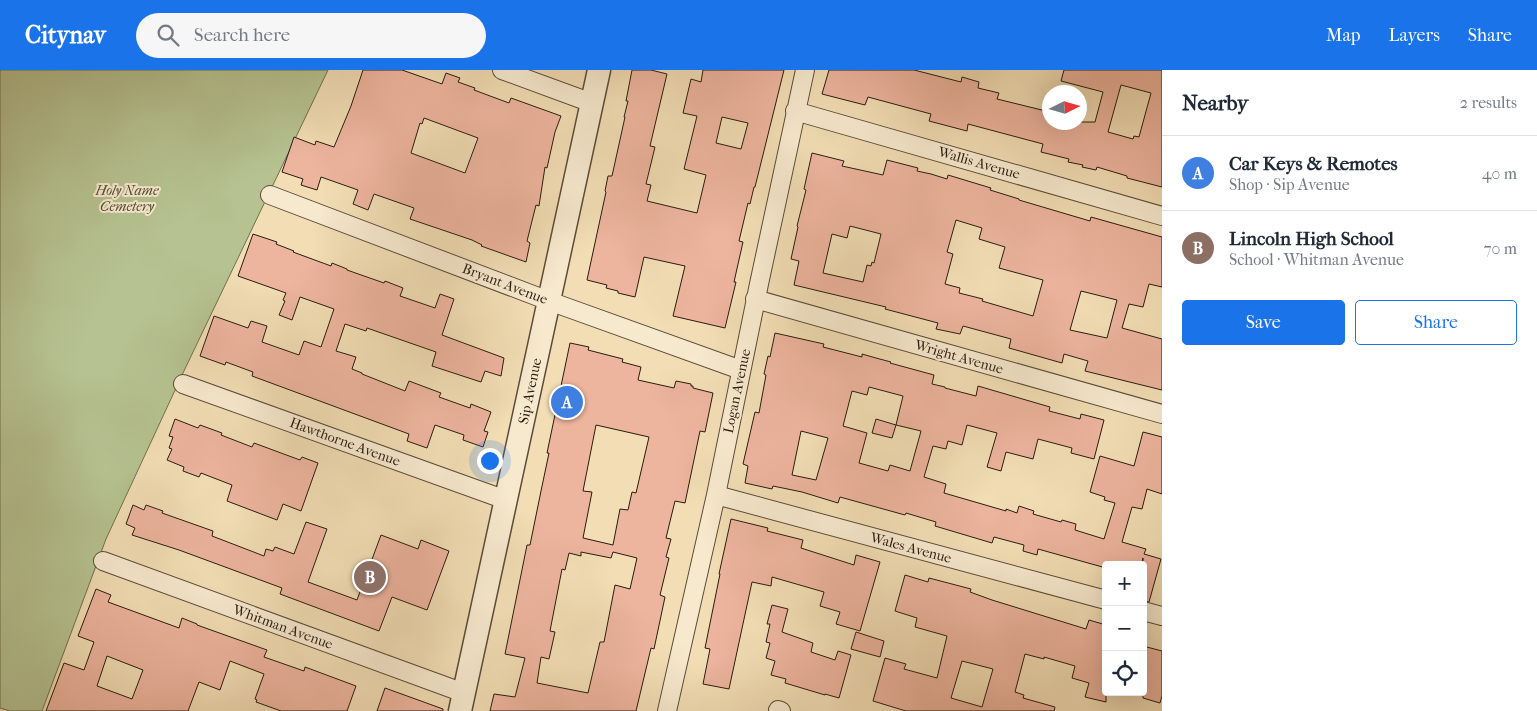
<!DOCTYPE html>
<html lang="en">
<head>
<meta charset="utf-8">
<style>
	:root { --surface:#fff; --page:#f6f6f7; --text:#1f2937; --muted:#747a83; --line:#e0e1e3; --accent:#1a73e8 }
	body { margin:0; font-family:"IM FELL French Canon",serif; background:var(--page); color:var(--text) }
	.controls { position:absolute; right:15px; bottom:15px; display:grid; overflow:hidden; border-radius:5px; box-shadow:0 5px 20px #0002 }
	.controls button { width:45px; height:45px; display:grid; place-items:center; padding:0; border:0; border-bottom:1px solid var(--line); background:var(--surface); color:var(--text); font:25px sans-serif }
	.compass { position:absolute; left:1042px; top:15px; width:45px; height:45px; border-radius:50%; background:var(--surface); box-shadow:0 5px 20px #0002; rotate:85deg }
	.you { position:absolute; left:489px; top:390px; width:18px; height:18px; margin:-12px; border:4px solid #fff; border-radius:50%; background:#1a73e8; box-shadow:0 0 0 8px #1a73e833 }
	.badge { display:grid; place-items:center; width:32px; height:32px; border-radius:50%; background:var(--accent); color:#fff; font-size:16px; font-weight:700 }
	.pin { position:absolute; translate:-50% -50%; border:2px solid #fff; box-shadow:0 1px 5px #0006 }
	.list { margin:0; padding:0; list-style:none }
	h2 { display:flex; justify-content:space-between; align-items:center; height:65px; margin:0; padding:0 20px; font-size:21px }
	h2 small { font-size:16px; font-weight:400; color:var(--muted) }
	.list li { display:grid; grid-template-columns:32px 1fr auto; gap:15px; align-items:center; box-sizing:border-box; height:75px; padding:0 20px; border-top:1px solid var(--line) }
	.list b { display:block; font-size:19px; white-space:nowrap }
	.list p { margin:0; font-size:16px; white-space:nowrap; color:var(--muted) }
	.list em { font-size:16px; font-style:normal; color:var(--muted) }
	.actions { display:flex; gap:10px; padding:15px 20px }
	.actions a { flex:1; padding:11px 0; border:1px solid var(--accent); border-radius:5px; text-align:center; font-size:18px; color:var(--accent) }
	.actions .main { background:var(--accent); color:#fff }
	.icon { flex:none; width:28px; height:28px; fill:none; stroke:currentColor; stroke-width:2; stroke-linecap:round; stroke-linejoin:round }
	.map { position:relative; flex:none; width:1162px; height:641px; overflow:hidden }
	header { display:flex; align-items:center; gap:30px; box-sizing:border-box; height:70px; padding:0 25px; background:var(--accent); color:#fff }
	header strong { font-size:24px }
	nav { display:flex; gap:28px; margin-inline-start:auto; font-size:18px }
	.search { width:350px; height:45px; background:var(--page); display:flex; align-items:center; gap:12px; box-sizing:border-box; padding:0 18px; border-radius:28px; color:var(--muted); font-size:19px }
	main { display:flex }
	aside { flex:1; background:var(--surface) }
	.map>svg:first-child { display:block }
	.green { fill:#b6c291; stroke:#706f50 }
	.building { fill:#edb49e; stroke:#291c10; fill-rule:evenodd }
	.lines { fill:none; stroke-linecap:round; stroke-linejoin:round }
	.minor-casing { stroke:#5b4c39; stroke-width:20 }
	.tertiary-casing { stroke:#5b4c39; stroke-width:25 }
	.minor { stroke:#f7e9ce; stroke-width:18 }
	.tertiary { stroke:#f7e9ce; stroke-width:22 }
	.labels { text-anchor:middle; dominant-baseline:central; stroke-width:4; stroke-linejoin:round; paint-order:stroke }
	.street-label { font-size:14px; fill:#291c10; stroke:#f7e9ce }
	.park-label { font-size:14px; font-style:italic; fill:#534e37; stroke:#f7e9ce }
</style>
</head>
<body>
<header>
<strong>Citynav</strong>
<div class="search"><svg class="icon" aria-label="search" viewBox="0 0 24 24"><circle cx="10" cy="10" r="6"/><path d="M15 15l6 6"/></svg>Search here</div>
<nav><a>Map</a><a>Layers</a><a>Share</a></nav>
</header>
<main>
<div class="map">
<svg width="1162" height="641" viewBox="0 0 1162 641">
	<rect width="100%" height="100%" fill="#f2ddb4"/>
	<filter id="stains"><feTurbulence type="fractalNoise" baseFrequency=".004" numOctaves="4"/><feColorMatrix values="0 0 0 0 .2 0 0 0 0 .09 0 0 0 0 .02 0 0 0 .5 -.17"/></filter>
	<radialGradient id="worn" r=".72"><stop offset=".6" stop-color="#630" stop-opacity="0"/><stop offset="1" stop-color="#630" stop-opacity=".3"/></radialGradient>
	<path class="green" d="M0,0H328L183,303L106,469L42,641H10L0,638Z"/>
	<path class="building" d="M363,0H402L442,14L446,3L460,8L458,12L475,18L474,20L509,33L511,28L561,46L555,62L547,98L545,97L539,136L536,135L527,171L530,173L526,192L481,176L482,175L472,170L410,149L414,138L374,124L368,140L353,134L358,120L321,107L317,120L301,115L303,109L282,102L294,67L315,75L316,71L334,77L351,36ZM424,48L478,68L465,103L411,83L420,53L422,54Z
		M632,0H651L667,4L650,76L655,77L646,114L651,115L647,131L697,143L706,105L684,99L697,46L683,43L691,9L701,12L703,0H784L755,117H754L750,134L748,133L739,171L743,172L734,212H736L725,258L673,246L685,196L644,187L635,227L618,223V221L606,218L607,215L587,210L606,122L605,121L608,106H612L625,47H624L628,31H626ZM722,47L748,53L741,79L716,73Z
		M829,0H914L961,12L962,7L979,12L978,18L999,23L997,29L1050,42V52H1095L1103,22L1061,11L1064,0H1162V117L1127,108V106L1097,97L1096,100L1082,97L1083,95L1068,92L1069,89L1041,82L1043,74L968,54L967,61L929,51L931,44L868,27L865,35L822,24ZM1121,15L1151,23L1139,67L1134,66L1133,69L1108,62Z
		M812,83L844,91L842,96L883,105L887,90L918,98L917,101L931,104L947,109L948,105L991,118L990,120L1019,129V130L1090,151L1091,147L1162,167V217L1149,214L1143,237L1129,234L1122,258L1162,269V320L1085,301L1088,291L1064,284L1062,293L1009,278L1011,269L963,256L960,264L936,259L938,253L885,239L886,237L794,215L799,191L791,189L798,157L797,156L806,120L804,119ZM956,150L982,158L979,169L1005,177L999,198L1043,210L1033,246L982,231L983,229L959,223L960,218L945,214L953,184L947,182ZM850,156L881,164L874,193L872,192L871,196L867,195L863,212L823,203L832,164L847,168ZM1081,221L1117,230L1107,268L1070,260Z
		M253,164L277,172L276,174L294,181L293,182L331,196L332,193L347,199V200L384,213L385,211L403,218L400,226L435,238L440,224L454,229L442,265L504,288L501,306L485,301L481,312L432,296L436,282L367,258L366,261L345,254L336,281L356,287L352,299L362,303V304L405,321L409,311L441,323L439,327L470,338L471,334L491,342L484,361L488,362L483,377L463,370L464,365L435,355L427,378L407,371L409,364L252,306L253,302L226,292L225,295L200,286L214,246L248,258L251,251L267,256L262,272L299,285L304,271L321,277L334,239L300,227L292,250L279,245L285,231L283,230L286,223L238,206Z
		M775,263L824,274L823,277L862,287V284L876,288L891,292L890,293L934,305L932,314L945,317V318L976,326L978,316L1050,337L1049,341L1080,349L1081,344L1104,350L1094,389L1071,383L1072,378L1038,369L1033,389L1006,382L1001,401L987,397L997,363L967,355L962,375L948,371L946,379L933,376L924,407L946,414L944,423L1006,441V439L1017,443L1019,436L1034,441L1033,444L1061,452L1062,450L1076,454L1075,460L1104,469L1115,433L1104,430L1105,427L1090,422L1100,386L1134,396L1143,362L1162,367V424L1147,419L1142,439L1132,437L1122,472L1146,479L1144,484L1161,489L1149,532L1143,531V488L1141,495H1106V498L1038,479L1037,485L1023,481L1024,475L994,467L992,473L935,456L936,452L906,443L905,445L840,427L838,433L802,422L773,416L772,419L745,413L748,396L743,394L755,342L759,343L766,305L764,304L768,286L770,287ZM869,317L903,326L896,355L921,361L910,401L890,395L888,401L859,393L867,363L843,356L852,321L867,325ZM801,361L828,368L816,410L792,405Z
		M570,273L589,277L588,280L623,289L622,292L641,297L638,310L674,318L676,311L691,314V316H693V318L713,323L705,362L700,361L685,433L675,431L666,468L671,469L666,487L669,488L660,525L665,527L654,579L651,578L636,641H490L494,624L515,627L525,588L505,584L527,475H530L541,421L549,383H547ZM596,355L649,367L636,423L632,422L628,440L620,439L613,475L583,468L592,422L583,421ZM581,482L611,488L613,482L637,488L630,519L615,515L604,572H600L588,623L537,613L541,587L549,589L555,562L550,561L562,499L565,500L569,483L581,486Z
		M175,349L198,358L200,355L222,363L221,365L252,377L254,373L300,390L302,387L318,393L301,441L283,434L277,450L227,431L232,415L201,403L199,407L183,401L184,397L167,390L172,379L169,378L173,367L169,366Z
		M876,349L896,355L892,368L872,363Z
		M133,435L144,440L146,435L163,441L162,443L213,461L212,466L264,486L266,479L273,481L275,477L294,484L306,452L327,459L308,512L357,530L381,465L418,479L421,470L449,481L427,540L392,527L379,561L280,524L282,518L179,480L132,465L135,458L126,454Z
		M731,449L768,458L767,461L803,470L801,478L854,495L856,485L880,492L860,561L836,554L840,542L820,536L824,522L772,507L771,516L752,512L729,619L703,614L710,579L705,578L720,504H719Z
		M905,505L928,512L929,508L971,519L970,522L992,530L1086,559L1089,550L1106,555V632L1085,627L1089,613L1072,608L1075,596L1044,587V589L1025,584L1015,622L1024,625L1023,628L1055,637L1054,641H906L873,631L885,588L906,594L904,599L937,608L947,566L915,557L917,548L895,541ZM962,591L993,599L982,637L951,628Z
		M96,519L111,525L108,532L179,558L182,548L197,554V555L267,580L264,587L304,601L305,597L356,616L347,641H281L256,632L257,630L255,629L264,604L230,591L220,620L199,612L188,641H46L64,593L84,600L94,572L78,566ZM107,586L143,600L132,629L97,616Z
		M772,535L788,539L782,562L813,573L811,582L835,590L838,581L851,585L839,628L825,624V625L785,613L786,609L771,605L775,591L766,588L770,573L766,572L770,554H767Z
		M856,562L884,571L880,587L851,579Z
		M1143,576L1162,581V626L1160,633L1143,628Z
		M385,618L443,639V641H377Z"/>
	<g class="lines">
		<g class="minor-casing">
			<path id="minor" d="M502,0L592,33
				M795,41L1162,146
				M270,125L549,231L741,300
				M755,229L1162,344
				M183,314L506,430
				M716,425L1106,530
				M103,491L464,623
				M1143,541L1162,546
				M778,640L781,641
				M667,641L716,425L759,214L805,0"/>
		</g>
		<g class="tertiary-casing">
			<path id="tertiary" d="M460,641L599,0"/>
		</g>
		<use href="#minor" class="minor"/>
		<use href="#tertiary" class="tertiary"/>
	</g>
	<g class="labels">
		<g class="street-label">
			<text transform="translate(979 93) rotate(16)">Wallis Avenue</text>
			<text transform="translate(505 214) rotate(21)">Bryant Avenue</text>
			<text transform="translate(959 287) rotate(16)">Wright Avenue</text>
			<text transform="translate(530 321) rotate(-78)">Sip Avenue</text>
			<text transform="translate(737 321) rotate(-78)">Logan Avenue</text>
			<text transform="translate(345 372) rotate(20)">Hawthorne Avenue</text>
			<text transform="translate(911 478) rotate(15)">Wales Avenue</text>
			<text transform="translate(283 557) rotate(20)">Whitman Avenue</text>
		</g>
		<g class="park-label">
			<text x="127" y="120">Holy Name<tspan x="127" dy="16">Cemetery</tspan></text>
		</g>
	</g>
	<rect width="100%" height="100%" filter="url(#stains)"/>
	<rect width="100%" height="100%" fill="url(#worn)"/>
</svg>
<div class="controls">
<button>+</button>
<button>−</button>
<button><svg class="icon" aria-label="locate" viewBox="0 0 24 24"><circle cx="12" cy="12" r="6"/><path d="M12 2v4M12 18v4M2 12h4M18 12h4"/></svg></button>
</div>
<svg class="compass" viewBox="-18 -18 36 36"><path d="M0-13l5 13h-10z" fill="#e53935"/><path d="M0 13l5-13h-10z" fill="#747a83"/></svg>
<div class="you"></div>
<div class="pin badge" style="left:567px;top:332px;background:#3f7fe0">A</div>
<div class="pin badge" style="left:370px;top:507px;background:#8d6e63">B</div>
</div>
<aside>
<h2>Nearby<small>2 results</small></h2>
<ul class="list">
<li><span class="badge" style="background:#3f7fe0">A</span><div><b>Car Keys &amp; Remotes</b><p>Shop · Sip Avenue</p></div><em>40 m</em></li>
<li><span class="badge" style="background:#8d6e63">B</span><div><b>Lincoln High School</b><p>School · Whitman Avenue</p></div><em>70 m</em></li>
</ul>
<div class="actions"><a class="main">Save</a><a>Share</a></div>
</aside>
</main>
</body>
</html>
